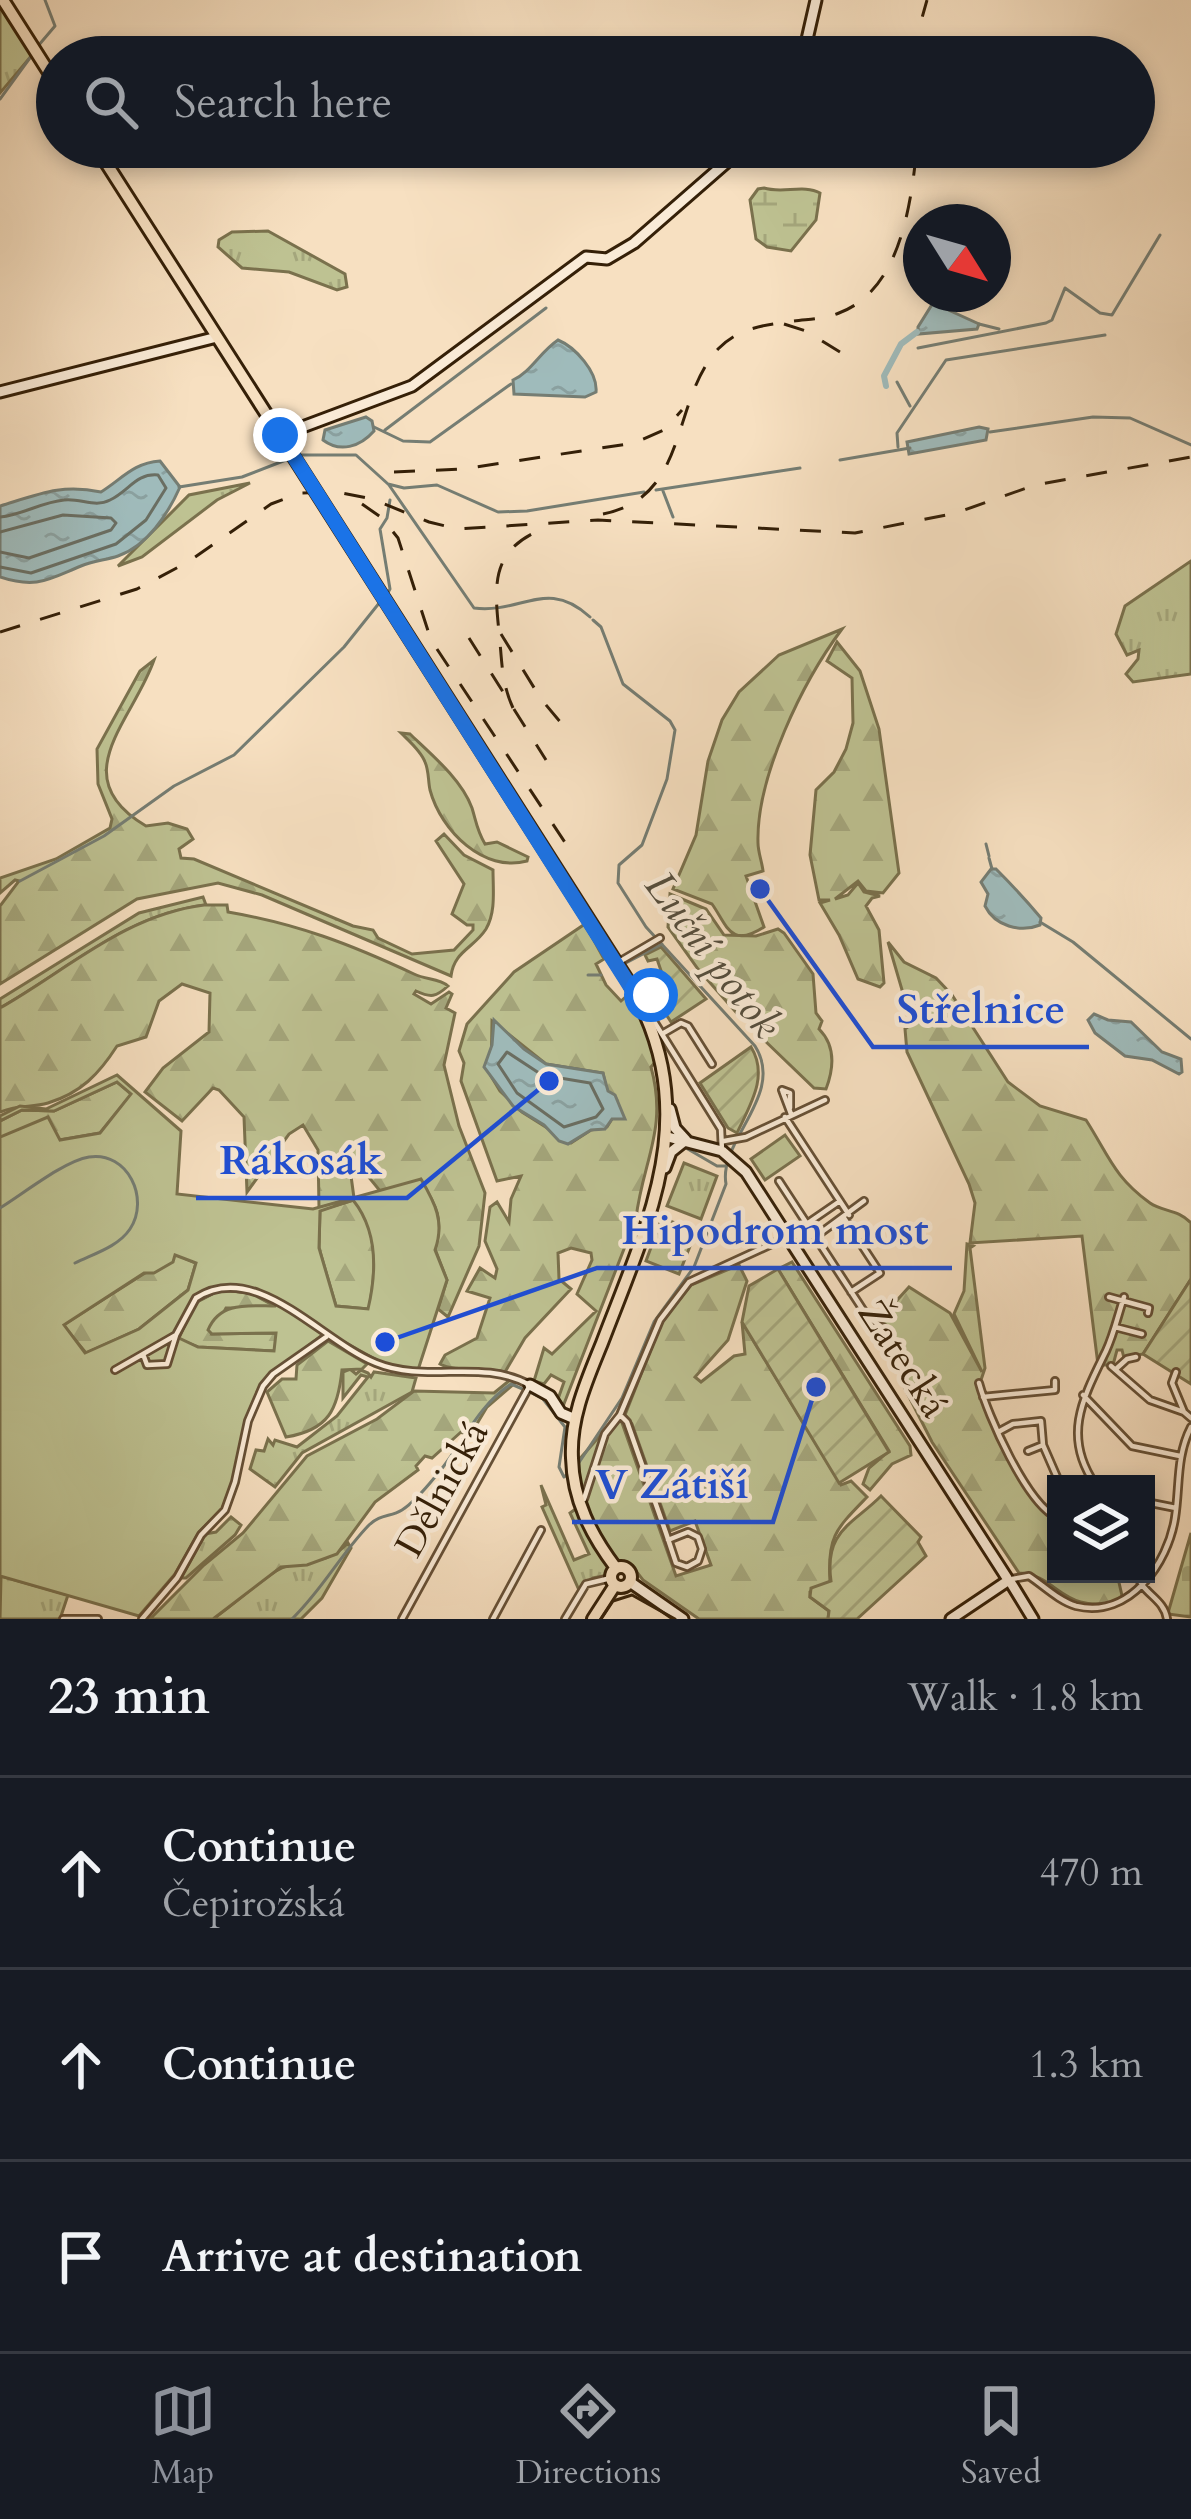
<!DOCTYPE html>
<html lang="en">
<head>
<meta charset="utf-8">
<style>
	:root { --surface:#171b24; --page:#20242c; --text:#f1f3f6; --muted:#9ea1a6; --line:#363941; --accent:#8c9099 }
	body { margin:0; font-family:Cardo,serif; background:var(--page); color:var(--text) }
	.controls { position:absolute; right:36px; bottom:36px; display:grid; overflow:hidden; border-radius:0px; box-shadow:0 6px 18px #0003 }
	.controls button { width:108px; height:108px; display:grid; place-items:center; padding:0; border:0; border-bottom:3px solid var(--line); background:var(--surface); color:var(--text); font:60px sans-serif }
	.compass { position:absolute; left:903px; top:204px; width:108px; height:108px; border-radius:50%; background:var(--surface); box-shadow:0 6px 18px #0003; rotate:127deg }
	.stop { position:absolute; width:36px; height:36px; margin:-27px; border:9px solid #1a73e8; border-radius:50%; background:#fff }
	.stop.end { background:#1a73e8; border-color:#fff; box-shadow:0 3px 12px #0008 }
	.list { margin:0; padding:0; list-style:none }
	h2 { display:flex; justify-content:space-between; align-items:center; height:156px; margin:0; padding:0 48px; font-size:51px }
	h2 small { font-size:39px; font-weight:400; color:var(--muted) }
	.list li { display:grid; grid-template-columns:78px 1fr auto; gap:36px; align-items:center; box-sizing:border-box; height:192px; padding:0 48px; border-top:3px solid var(--line) }
	.list b { display:block; font-size:45px; white-space:nowrap }
	.list p { margin:0; font-size:39px; white-space:nowrap; color:var(--muted) }
	.list em { font-size:39px; font-style:normal; color:var(--muted) }
	.icon { flex:none; width:66px; height:66px; fill:none; stroke:currentColor; stroke-width:2; stroke-linecap:round; stroke-linejoin:round }
	.map { position:relative; flex:none; width:1191px; height:1619px; overflow:hidden }
	.search { position:absolute; background:var(--surface); box-shadow:0 6px 18px #0003; left:36px; right:36px; top:36px; height:132px; display:flex; align-items:center; gap:30px; box-sizing:border-box; padding:0 42px; border-radius:66px; color:var(--muted); font-size:45px }
	.sheet { height:732px; background:var(--surface) }
	nav { display:flex; justify-content:space-around; align-items:center; box-sizing:border-box; height:168px; border-top:3px solid var(--line); background:var(--surface); font-size:33px; color:var(--muted) }
	nav a { display:grid; justify-items:center; gap:6px }
	nav .on { color:var(--accent) }
	.map>svg:first-child { display:block }
	.grass { fill:url(#grass-tufts); stroke:#7a714d; stroke-width:3 }
	.forest { fill:url(#forest-firs); stroke:#7a714d; stroke-width:3; fill-rule:evenodd }
	.wetland { fill:url(#wetland-marsh); stroke:#7a714d; stroke-width:3 }
	.cemetery { fill:url(#cemetery-stones); stroke:#7a714d; stroke-width:3 }
	.garden { fill:url(#garden-furrows); stroke:#7a714d; stroke-width:3 }
	.pitch { fill:#bec292; stroke:#7a714d; stroke-width:3; fill-rule:evenodd }
	.water { fill:url(#water-ripples); stroke:#757d73; stroke-width:3 }
	.lines { fill:none; stroke-linecap:round; stroke-linejoin:round }
	.shore { stroke:#6a6e62; stroke-width:3 }
	.stream { stroke:#757d73; stroke-width:3 }
	.canal { stroke:#9fbbbb; stroke-width:6 }
	.street-casing { stroke:#665036; stroke-width:10 }
	.secondary-casing { stroke:#352008; stroke-width:15 }
	.primary-casing { stroke:#352008; stroke-width:16 }
	.street { stroke:#faebd7; stroke-width:4.5 }
	.secondary { stroke:#faebd7; stroke-width:9 }
	.primary { stroke:#f7e0c1; stroke-width:10 }
	.tram { stroke:#352008; stroke-width:3 }
	.rail { stroke:#352008; stroke-width:3; stroke-dasharray:21 21; stroke-linecap:butt }
	.route { stroke:#1a73e8; stroke-width:15 }
	.labels { text-anchor:middle; dominant-baseline:central; stroke-width:9; stroke-linejoin:round; paint-order:stroke }
	.street-label { font-size:39px; fill:#352008; stroke:#faebd7 }
	.water-label { font-size:42px; font-style:italic; fill:#554e3e; stroke:#faebd7 }
	.leader { fill:none; stroke:#1d4ed8; stroke-width:4.5 }
	.callout-dot { fill:#1d4ed8; stroke:#faebd7; stroke-width:4.5 }
	.callout-label { font-size:42px; text-anchor:middle; font-weight:bold; fill:#1d4ed8; stroke:#faebd7; stroke-width:9; stroke-linejoin:round; paint-order:stroke }
</style>
</head>
<body>
<div class="map">
<svg width="1191" height="1619" viewBox="0 0 1191 1619">
	<defs>
		<pattern id="grass-tufts" width="24" height="20" patternUnits="userSpaceOnUse" patternTransform="scale(3)"><rect width="24" height="20" fill="#bec292"/><path d="M3 7l-1-3M5 7V3M7 7l1-3M15 17l-1-3M17 17v-4M19 17l1-3" fill="none" stroke="#a4a67c"/></pattern>
		<pattern id="forest-firs" width="22" height="20" patternUnits="userSpaceOnUse" patternTransform="scale(3)"><rect width="22" height="20" fill="#bec292"/><path d="M5 1l3.5 6h-7zM16 11l3.5 6h-7z" fill="#a4a67c"/></pattern>
		<pattern id="wetland-marsh" width="20" height="14" patternUnits="userSpaceOnUse" patternTransform="scale(3)"><rect width="20" height="14" fill="#bec292"/><path d="M1 5h8M5 5V1M11 12h8M15 12V8" fill="none" stroke="#a4a67c"/></pattern>
		<pattern id="cemetery-stones" width="16" height="16" patternUnits="userSpaceOnUse" patternTransform="scale(3)"><rect width="16" height="16" fill="#bec292"/><path d="M2 7V4a2 2 0 0 1 4 0v3zM10 15v-3a2 2 0 0 1 4 0v3z" fill="#a4a67c"/></pattern>
		<pattern id="garden-furrows" width="10" height="10" patternUnits="userSpaceOnUse" patternTransform="scale(3)"><rect width="10" height="10" fill="#bec292"/><path d="M-1 1l2-2M0 10L10 0M9 11l2-2" fill="none" stroke="#a4a67c"/></pattern>
		<pattern id="water-ripples" width="26" height="14" patternUnits="userSpaceOnUse" patternTransform="scale(3)"><rect width="26" height="14" fill="#9fbbbb"/><path d="M2 4q2-2 4 0t4 0M15 11q2-2 4 0t4 0" fill="none" stroke="#8aa09f"/></pattern>
	</defs>
	<rect width="100%" height="100%" fill="#f7e0c1"/>
	<filter id="stains"><feTurbulence type="fractalNoise" baseFrequency=".00167" numOctaves="4"/><feColorMatrix values="0 0 0 0 .2 0 0 0 0 .09 0 0 0 0 .02 0 0 0 .5 -.17"/></filter>
	<radialGradient id="worn" r=".72"><stop offset=".6" stop-color="#630" stop-opacity="0"/><stop offset="1" stop-color="#630" stop-opacity=".3"/></radialGradient>
	<path class="grass" d="M0,4L33,54L0,93Z
		M268,231L345,274L347,287L337,290L289,272L242,268L218,247L219,240L232,232Z
		M250,483L217,500L142,557L118,566L189,495Z
		M1191,561V674L1133,682L1126,674L1138,659L1139,650L1127,655L1116,634L1125,606Z
		M203,897L206,905C126,914 68,970 0,1008V999L139,913Z
		M684,1163L717,1176L701,1219L667,1206Z
		M662,1218L696,1231L679,1274L646,1261Z
		M350,1369L356,1374L361,1370L368,1373L371,1377L374,1372L416,1378L412,1392L302,1453L275,1487L250,1469L256,1450L264,1451L268,1439L273,1445L275,1440L297,1447L337,1416L368,1377L361,1375L343,1398V1372Z
		M541,1485L574,1560L589,1554L570,1513L577,1508L611,1570L608,1575L593,1578L579,1590L542,1507L546,1505Z
		M231,1517L241,1525L235,1535L186,1578H181L205,1534L216,1532Z
		M348,1543L351,1548L322,1598L301,1619H213C235,1604 254,1585 276,1571C299,1557 323,1569 348,1543Z
		M1,1576L68,1595L60,1619H0Z"/>
	<path class="forest" d="M842,629C803,681 756,777 758,843C758,852 762,862 763,871L746,876L764,927C730,949 727,925 712,904L673,889L696,835L708,761L722,720L739,692L779,655Z
		M837,642L860,671L879,729L899,873L883,893L866,891L858,881L835,899L848,895L858,883L864,892L880,896L872,898L866,906L879,930L884,983L880,987L858,979L839,935L820,903L830,900H819L810,855L816,790L834,772L846,749L853,723L852,678L827,661Z
		M154,660C133,721 63,777 146,826L168,823L187,829L193,839L179,849L181,858L194,859L353,926L373,930L378,938L412,954L454,950L473,930V925H467L452,914L464,884L436,841L444,834L464,855L493,870C493,890 496,912 486,929C474,948 454,951 451,976L262,895L218,883L137,899L0,984V906L19,881L15,880L0,893V878L56,859L110,828L112,819L98,784L97,749L140,671Z
		M401,733L410,734C431,754 462,780 472,808C476,821 477,831 485,844L497,842L528,857L527,861C484,873 441,831 430,790C428,781 429,771 425,762C421,751 409,741 401,733Z
		M670,894L706,909L724,935L756,936L778,929L784,933L813,974L816,1013L822,1021L819,1029C836,1046 834,1068 826,1089L814,1088L763,1039L756,1026L742,1019L698,969L668,927Z
		M204,905H227L228,912C298,924 350,944 414,974C426,980 439,978 448,986C436,997 431,998 416,991L414,994L431,1004L449,992L452,994L446,1008L455,1013L444,1065L459,1126L485,1193L479,1246L448,1317L438,1309L447,1280L435,1249C444,1220 437,1206 421,1181L411,1214L403,1219L354,1159L349,1161L354,1198L319,1208L318,1150L303,1125L289,1134L247,1192L244,1117L219,1090L213,1088L182,1121L145,1092L163,1068L209,1032L210,993L182,984L159,1001L146,1037L117,1046C99,1074 81,1093 48,1103C31,1108 20,1104 0,1112V1008C67,970 125,915 204,905Z
		M585,924L604,959L596,964L606,985L621,1001L630,993L658,1059L651,1067C668,1129 643,1160 636,1218L562,1409L558,1399L564,1382L551,1375L544,1384L534,1381L544,1348L552,1354L596,1311L577,1294L592,1260L591,1253L571,1248L558,1253L559,1279L571,1289L525,1338L505,1372C485,1367 454,1372 440,1364L445,1355L477,1338L490,1298L467,1291L480,1268L495,1278L497,1269L485,1241L490,1207L497,1202L509,1222L511,1199L521,1176L497,1181L461,1081L464,1063L459,1051L467,1024L514,972ZM492,1021L546,1064L603,1073L612,1119L607,1127L591,1130L571,1143L522,1112L500,1091L491,1076Z
		M888,942L904,962L936,978L952,995L1008,1082L1040,1106L1086,1120C1109,1156 1114,1177 1150,1203C1163,1212 1178,1209 1191,1223V1279L1143,1354L1124,1358L1122,1350H1117L1113,1365H1098L1082,1236L970,1243L975,1203L969,1184L907,1052L905,1029L912,1024Z
		M117,1082L132,1094L100,1133L59,1140L0,1137V1121L22,1110L54,1111Z
		M354,1200C379,1232 376,1270 369,1309L336,1306L319,1248L320,1210Z
		M967,1244L973,1246L970,1248L985,1368L980,1383C989,1418 1025,1499 1056,1516V1574H1117L1123,1600C1060,1617 1060,1575 1019,1573L932,1442L900,1379L903,1363L889,1328L880,1319L909,1287L950,1313L982,1372L954,1314L964,1291Z
		M175,1254L196,1263L188,1290L139,1329L86,1353L63,1325Z
		M792,1262L910,1446L911,1455L892,1464L870,1490L863,1484L869,1468L889,1451L778,1269Z
		M739,1265L747,1281L728,1340L695,1377L701,1382L734,1356L745,1354L742,1322L841,1485L851,1481L867,1497C836,1529 827,1536 830,1582L810,1592V1597L829,1611L828,1619H699L643,1580L632,1566L618,1565C593,1535 581,1500 577,1462L605,1430L621,1420L676,1576L711,1565L695,1521L670,1531L632,1424L625,1415L662,1321L691,1285Z
		M220,1290L251,1293L278,1308H226L212,1334L277,1333L275,1351L198,1347L178,1339L195,1303Z
		M328,1341L367,1364L362,1369L342,1370C338,1409 329,1430 286,1437L267,1392L282,1379H296L297,1365Z
		M510,1380L516,1382L487,1407L469,1437L461,1432L432,1458L425,1456L416,1466L418,1470L375,1502L337,1554L307,1565L281,1567L213,1619H150L204,1565L243,1533L307,1456L377,1419L414,1391L494,1393Z"/>
	<path class="wetland" d="M764,188C782,194 804,184 820,193L816,220L791,251L767,247L756,239L750,200L758,189Z"/>
	<path class="cemetery" d="M1191,1533V1617L1168,1614V1613Z"/>
	<path class="garden" d="M661,947L706,999L671,1022L658,1002L669,994L657,959L648,961L645,955Z
		M751,1047C769,1076 750,1105 737,1133L728,1128L700,1083Z
		M778,1269L889,1452L839,1483L742,1322L749,1286Z
		M1191,1279V1384L1143,1354Z
		M881,1496L921,1537L918,1542L926,1556L857,1619H828L829,1611L810,1597L811,1588L831,1581C824,1531 852,1525 881,1496Z"/>
	<path class="pitch" d="M117,1075L181,1131L177,1194L313,1209L421,1179C435,1203 445,1222 435,1250L447,1280L418,1370L384,1364L326,1332L264,1380L248,1416L232,1484L222,1509L199,1532L175,1574L139,1616L0,1576V1137L48,1117L60,1140L100,1133L131,1094L117,1082L54,1111L22,1110L0,1121V1116L20,1106L46,1109ZM353,1200C378,1231 377,1271 368,1309L336,1306L319,1248L320,1211ZM175,1255L196,1263L188,1290L139,1329L85,1353L64,1325L144,1273H154L173,1262ZM220,1290L251,1293L276,1306C249,1306 220,1301 208,1330L212,1334L276,1333L274,1351L198,1347L179,1338L195,1303Z
		M785,1135L800,1156L765,1180L751,1159Z"/>
	<path class="water" d="M933,303L979,324L977,329L918,334V327Z
		M558,340C575,347 598,372 596,392L585,397L514,394L513,380C531,372 540,352 558,340Z
		M366,417L372,421L374,431C360,447 340,453 323,440L325,430Z
		M979,427L988,429L986,440L909,454L907,442Z
		M160,461L180,487C168,514 147,546 118,556C106,560 93,561 81,566C47,580 36,589 0,577V506C42,493 62,484 101,492C122,479 133,463 160,461Z
		M991,869H996C1013,886 1026,900 1041,918L1040,925C1020,933 995,926 985,906L988,894L981,882Z
		M1094,1014L1108,1020L1131,1022L1162,1052L1181,1059L1182,1072L1179,1074L1152,1060L1125,1056L1095,1033L1088,1020Z
		M494,1020L524,1049L546,1064L603,1073L608,1091L615,1095L625,1119H612L605,1129L591,1130L568,1144L559,1141L544,1125L513,1106L484,1067L492,1045Z"/>
	<g class="lines">
		<path class="shore" d="M0,517C22,515 42,502 64,500C81,498 95,508 110,500C129,491 136,473 158,475L166,488L146,520L116,544L31,573L0,567
			M0,532L63,515L111,518L116,523L111,530L29,558L0,552
			M507,1052L542,1075L590,1083L603,1109L596,1117L564,1127L517,1093L498,1064Z"/>
		<path class="stream" d="M38,46L55,26L45,0
			M0,99L32,55
			M979,324L999,329
			M918,348L1046,323L1052,320L1065,288L1100,313L1112,315L1160,235
			M897,382L910,406
			M374,427L403,441L430,442L511,384
			M385,430L546,308
			M990,432L1093,417L1130,418L1191,445
			M898,447L897,433L946,360L1105,335
			M300,455H356L388,484L404,488L437,485L498,512L527,511L644,492
			M840,460L910,448
			M389,485L474,608C522,614 547,577 590,617
			M179,487L242,477L291,458
			M656,490L800,468
			M663,491L673,517
			M386,596L390,589L380,529L387,518L390,500
			M986,844L989,856
			M989,858L992,869
			M20,881L104,836L174,786L234,755L344,647L380,602
			M1040,922L1073,942L1191,1039
			M622,965L662,944
			M588,975H601
			M686,1148L717,1166H725
			M0,1208C23,1194 64,1161 89,1157C128,1151 150,1199 130,1229C118,1247 93,1254 75,1263
			M530,1392L543,1399L565,1427L559,1467L564,1477L571,1472
			M576,1467L622,1398L654,1322L694,1267L726,1184C718,1140 786,1095 755,1046L646,927L618,883L619,865L642,845L667,779L675,730L670,721L623,684L601,627L593,620
			M292,1619C323,1589 340,1555 369,1525C380,1514 391,1517 402,1510C413,1503 426,1488 435,1477C463,1445 475,1408 511,1384L525,1390"/>
		<path class="canal" d="M886,386L884,376L901,344L917,332"/>
		<g class="street-casing">
			<path id="street" d="M619,962L660,938
				M640,1002L654,993L644,978
				M650,1015L721,1129L722,1151
				M662,1034L681,1023L688,1026L712,1064
				M782,1090L791,1114
				M782,1090L790,1093V1108
				M785,1117L849,1215
				M724,1141L746,1137L825,1100
				M779,1181L867,1316L883,1328L900,1359
				M844,1218L880,1273L851,1292
				M815,1237L864,1201
				M1109,1297L1149,1308L1148,1313
				M1115,1327L1142,1334
				M176,1335L167,1364L147,1365L143,1354L176,1335L196,1298C256,1259 321,1341 376,1363C427,1384 481,1358 530,1385L402,1619
				M1111,1366L1150,1400L1184,1412
				M1116,1369L1127,1359L1136,1357
				M115,1370L143,1354
				M1176,1372L1172,1383L1184,1412L1191,1418
				M979,1383C988,1416 1026,1502 1056,1517
				M1083,1395L1132,1446L1180,1456
				M983,1397L1055,1390V1381
				M620,1415L627,1422L666,1533L676,1563L687,1567L698,1561L702,1549L698,1537L688,1532L668,1540
				M1000,1431L1013,1424L1041,1421L1043,1445L1060,1484
				M1028,1451L1043,1445
				M1095,1484C1062,1436 1083,1398 1106,1351C1114,1334 1118,1315 1124,1297
				M584,1499L605,1434L620,1415L660,1320L689,1282L789,1236L840,1201
				M1146,1502L1176,1508
				M1137,1574C1142,1594 1164,1598 1167,1619
				M1012,1579L1029,1576C1044,1586 1059,1601 1076,1606C1130,1619 1168,1563 1175,1518C1180,1486 1176,1456 1191,1427
				M63,1619H98
				M142,1619L177,1578L201,1535L225,1510L235,1482L248,1421L263,1386L273,1374L326,1337
				M493,1619L541,1530
				M565,1619L586,1584L611,1578"/>
		</g>
		<g class="secondary-casing">
			<path id="secondary" d="M803,57L816,0
				M0,392L217,337
				M281,435L412,386L586,257L607,259L634,243L744,147
				M670,1109L675,1128L686,1140
				M668,1137L722,1151L746,1172L1007,1578
				M665,1168L671,1152L686,1140
				M530,1385L550,1396L561,1413L575,1419
				M630,1582L683,1619
				M1011,1583L1033,1619
				M951,1619L1006,1582"/>
		</g>
		<g class="primary-casing">
			<path id="primary" d="M3,0L57,85
				M96,147L628,981C705,1111 650,1217 602,1343C587,1380 570,1417 572,1458C573,1500 591,1535 616,1568
				M611 1577a10 10 0 1 1 20 0a10 10 0 1 1-20 0Z
				M593,1619L615,1585"/>
		</g>
		<use href="#street" class="street"/>
		<use href="#secondary" class="secondary"/>
		<use href="#primary" class="primary"/>
		<path class="tram" d="M601,1619L613,1601L632,1595L675,1619"/>
		<path class="rail" d="M911,57L927,0
			M884,158L887,147
			M784,324L806,331L853,360
			M394,472L463,469L634,443L664,430L682,410
			M362,504L382,518L398,538L431,640L574,856
			M603,514C690,497 670,402 718,349C739,327 766,325 794,321C809,319 825,319 839,313C901,290 911,203 917,147
			M0,632L137,589L188,562L271,504L301,493L337,492L372,499L429,522L458,529L598,520L855,533L956,513L1035,485L1191,457
			M501,634L541,699L562,724
			M469,638L546,760
			M513,708C501,682 502,659 499,632C494,583 491,549 545,528"/>
	</g>
	<g class="lines">
		<path class="route" d="M280,435L640,1002L651,995"/>
	</g>
	<g class="labels">
		<g class="street-label">
			<text transform="translate(903 1359) rotate(57)">Žatecká</text>
			<text transform="translate(442 1489) rotate(-61)">Dělnická</text>
		</g>
		<g class="water-label">
			<text transform="translate(713 955) rotate(53)">Luční potok</text>
		</g>
	</g>
	<path class="leader" d="M760 889L873 1047H1089M549 1081L407 1198H196M385 1342L597 1268H952M816 1387L773 1522H572"/>
	<g class="callout-dot">
		<circle cx="760" cy="889" r="12"/>
		<circle cx="549" cy="1081" r="12"/>
		<circle cx="385" cy="1342" r="12"/>
		<circle cx="816" cy="1387" r="12"/>
	</g>
	<g class="callout-label">
		<text x="981" y="1023">Střelnice</text>
		<text x="301" y="1174">Rákosák</text>
		<text x="775" y="1244">Hipodrom most</text>
		<text x="672" y="1498">V Zátiší</text>
	</g>
	<rect width="100%" height="100%" filter="url(#stains)"/>
	<rect width="100%" height="100%" fill="url(#worn)"/>
</svg>
<div class="controls">
<button><svg class="icon" aria-label="layers" viewBox="0 0 24 24"><path d="M12 4l9 5-9 5-9-5zM3 14l9 5 9-5"/></svg></button>
</div>
<svg class="compass" viewBox="-18 -18 36 36"><path d="M0-13l5 13h-10z" fill="#e53935"/><path d="M0 13l5-13h-10z" fill="#9ea1a6"/></svg>
<div class="stop" style="left:651px;top:995px"></div>
<div class="stop end" style="left:280px;top:435px"></div>
<div class="search"><svg class="icon" aria-label="search" viewBox="0 0 24 24"><circle cx="10" cy="10" r="6"/><path d="M15 15l6 6"/></svg>Search here</div>
</div>
<section class="sheet">
<h2>23 min<small>Walk · 1.8 km</small></h2>
<ul class="list">
<li><svg class="icon" aria-label="ahead" viewBox="0 0 24 24"><path d="M12 20V5M6 11l6-6 6 6"/></svg><div><b>Continue</b><p>Čepirožská</p></div><em>470 m</em></li>
<li><svg class="icon" aria-label="ahead" viewBox="0 0 24 24"><path d="M12 20V5M6 11l6-6 6 6"/></svg><div><b>Continue</b></div><em>1.3 km</em></li>
<li><svg class="icon" aria-label="arrive" viewBox="0 0 24 24"><path d="M6 21V4h12l-3 4 3 4H6"/></svg><div><b>Arrive at destination</b></div></li>
</ul>
</section>
<nav>
<a class="on"><svg class="icon" aria-label="map" viewBox="0 0 24 24"><path d="M3 6l6-2 6 2 6-2v14l-6 2-6-2-6 2zM9 4v14M15 6v14"/></svg>Map</a>
<a><svg class="icon" aria-label="directions" viewBox="0 0 24 24"><path d="M12 3l9 9-9 9-9-9zM9 14v-3h6M13 9l2 2-2 2"/></svg>Directions</a>
<a><svg class="icon" aria-label="saved" viewBox="0 0 24 24"><path d="M7 4h10v16l-5-4-5 4z"/></svg>Saved</a>
</nav>
</body>
</html>
